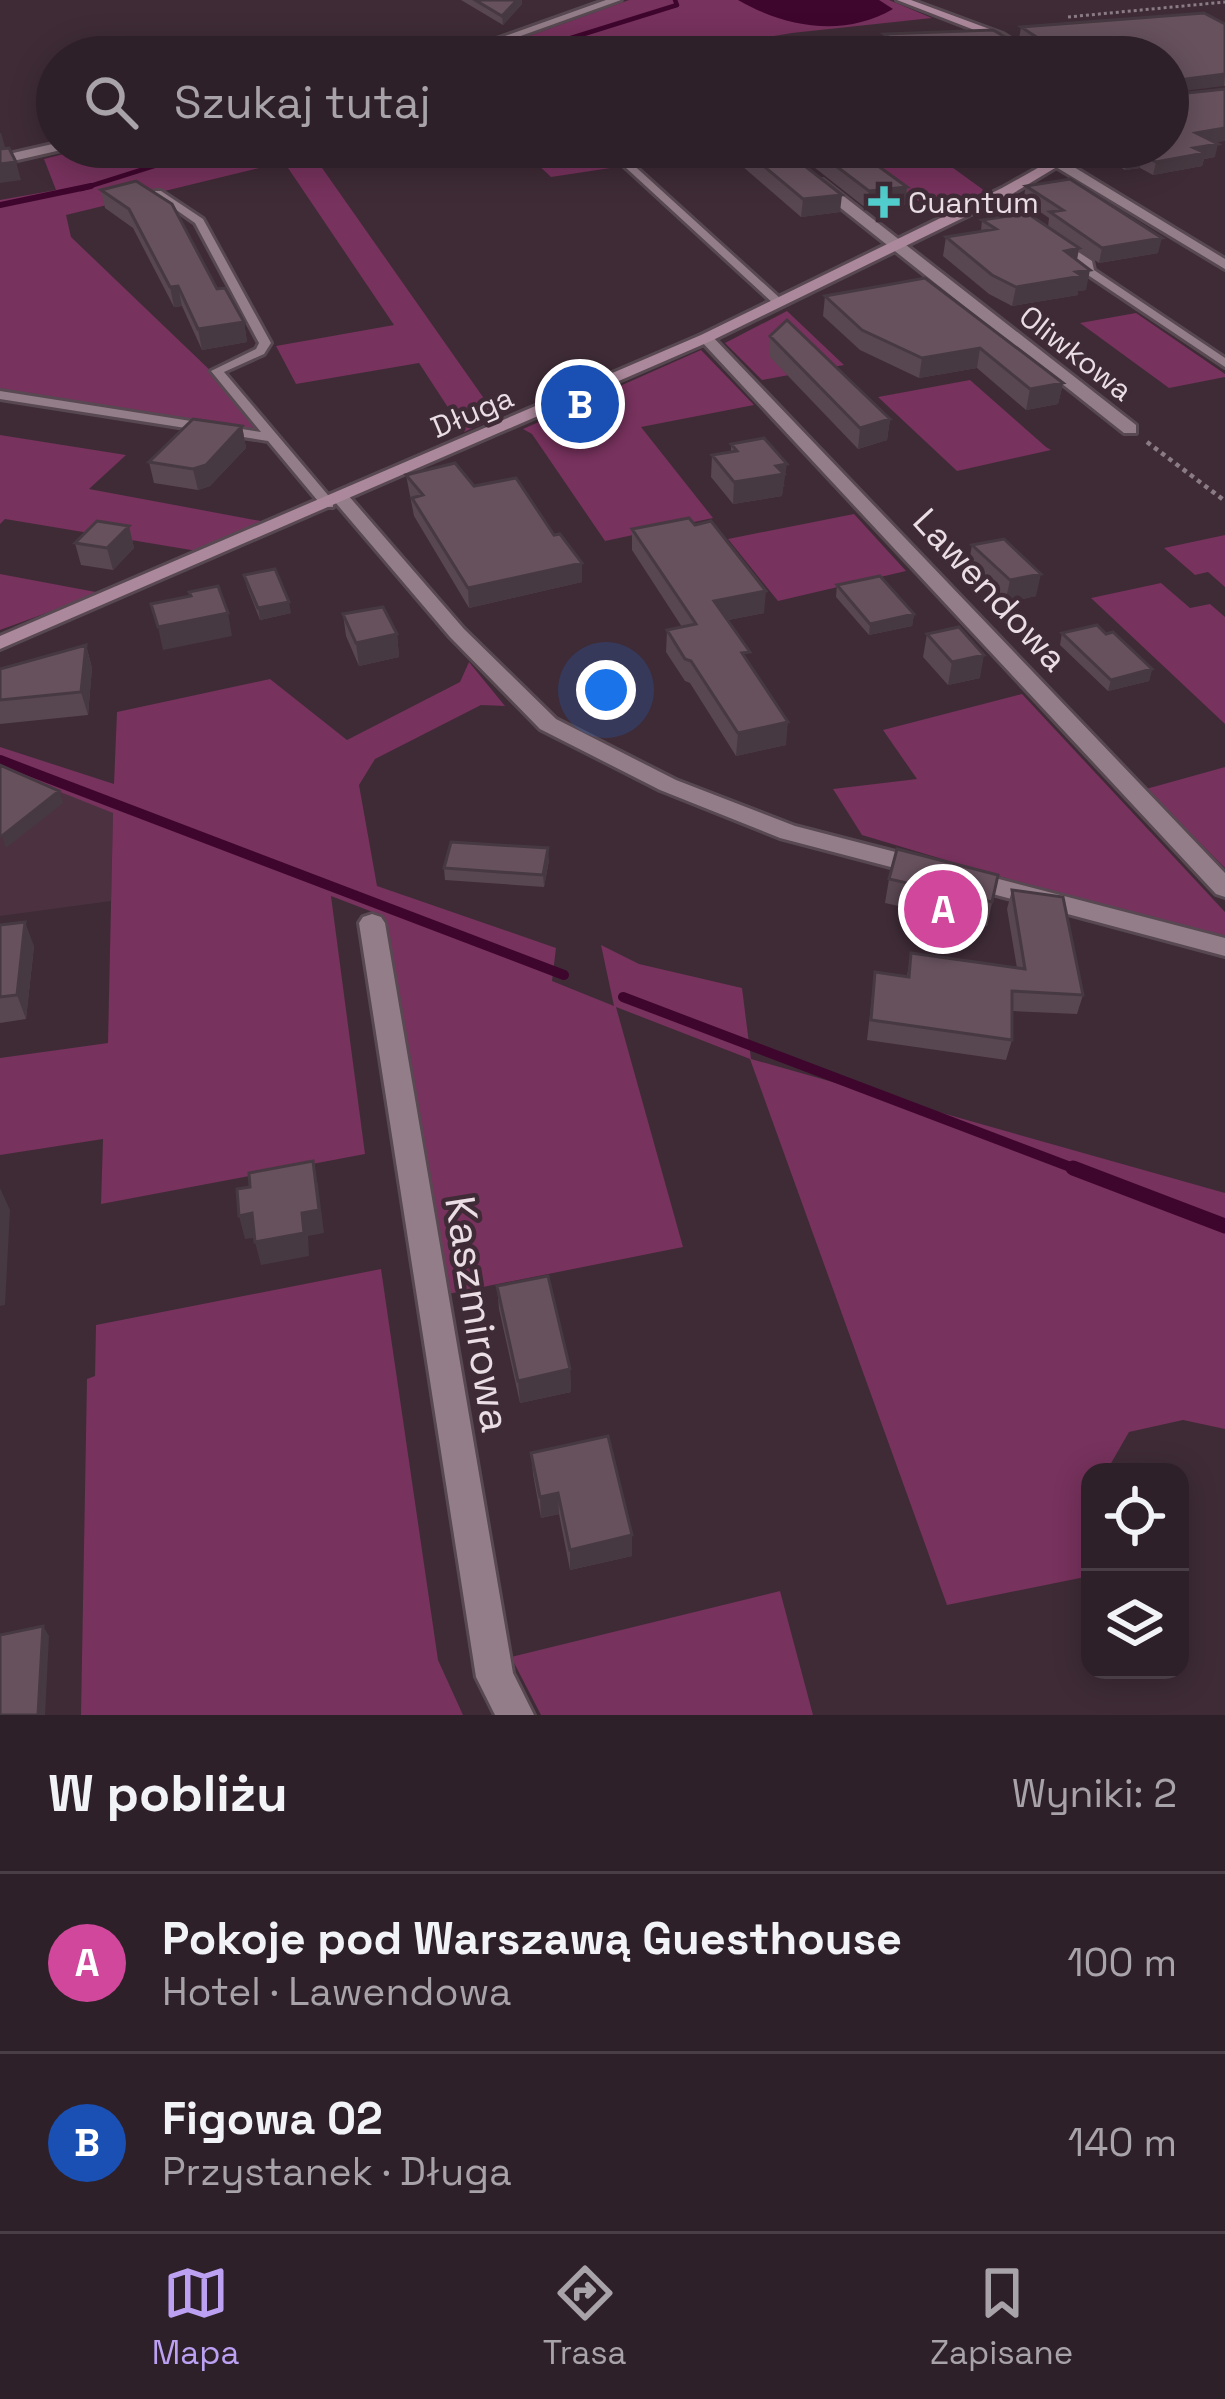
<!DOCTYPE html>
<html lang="pl">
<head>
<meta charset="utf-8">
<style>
	:root { --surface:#2e2028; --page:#3a2d34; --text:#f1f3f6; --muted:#a7a3a8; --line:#493e45; --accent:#bca0f2 }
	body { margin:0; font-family:"Space Grotesk",sans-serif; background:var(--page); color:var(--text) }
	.controls { position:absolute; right:36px; bottom:36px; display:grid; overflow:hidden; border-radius:24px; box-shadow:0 6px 30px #0003 }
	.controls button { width:108px; height:108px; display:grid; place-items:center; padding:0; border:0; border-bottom:3px solid var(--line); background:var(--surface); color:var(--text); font:60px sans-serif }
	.you { position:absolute; left:606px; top:690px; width:42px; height:42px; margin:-30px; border:9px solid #fff; border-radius:50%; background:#1a73e8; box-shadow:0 0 0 18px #1a73e833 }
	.badge { display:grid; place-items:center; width:78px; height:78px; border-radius:50%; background:var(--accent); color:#fff; font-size:39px; font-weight:700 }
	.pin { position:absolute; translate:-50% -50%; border:6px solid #fff; box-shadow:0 3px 12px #0006 }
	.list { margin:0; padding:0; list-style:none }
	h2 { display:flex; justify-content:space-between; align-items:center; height:156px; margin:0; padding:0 48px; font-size:51px }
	h2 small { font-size:39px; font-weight:400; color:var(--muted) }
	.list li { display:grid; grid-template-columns:78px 1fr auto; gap:36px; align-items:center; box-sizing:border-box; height:180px; padding:0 48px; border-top:3px solid var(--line) }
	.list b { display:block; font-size:45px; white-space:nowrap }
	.list p { margin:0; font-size:39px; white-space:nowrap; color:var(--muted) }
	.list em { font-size:39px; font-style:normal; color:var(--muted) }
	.icon { flex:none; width:66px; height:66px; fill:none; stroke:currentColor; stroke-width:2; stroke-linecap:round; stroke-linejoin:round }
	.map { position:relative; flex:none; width:1225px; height:1715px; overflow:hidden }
	.search { position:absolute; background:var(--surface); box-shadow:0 6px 30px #0003; left:36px; right:36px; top:36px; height:132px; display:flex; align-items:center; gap:30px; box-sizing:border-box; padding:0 42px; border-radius:66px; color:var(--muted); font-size:45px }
	.sheet { height:516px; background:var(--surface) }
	nav { display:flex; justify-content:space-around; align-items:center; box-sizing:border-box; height:168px; border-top:3px solid var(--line); background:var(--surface); font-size:33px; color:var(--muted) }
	nav a { display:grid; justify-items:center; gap:6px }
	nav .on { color:var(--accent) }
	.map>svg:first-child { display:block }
	.built { fill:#4c3240 }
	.green { fill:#77325d }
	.water { fill:#3f062d }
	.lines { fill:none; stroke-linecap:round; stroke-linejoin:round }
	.stream-far3 { stroke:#3f062d; stroke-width:4.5 }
	.stream-far2 { stroke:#3f062d; stroke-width:6 }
	.stream-far1 { stroke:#3f062d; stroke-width:10 }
	.stream { stroke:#3f062d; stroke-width:15 }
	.lane-casing { stroke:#584851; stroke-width:6 }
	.street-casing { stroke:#584851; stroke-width:6 }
	.secondary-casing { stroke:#584851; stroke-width:6 }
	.path-far1 { stroke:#8b7b84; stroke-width:3; stroke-dasharray:3 3; stroke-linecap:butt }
	.path { stroke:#8b7b84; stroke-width:4.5; stroke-dasharray:4.5 4.5; stroke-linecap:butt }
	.lane { fill:#937d88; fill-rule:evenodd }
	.street { fill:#937d88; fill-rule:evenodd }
	.secondary { fill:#ab889b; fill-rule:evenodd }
	.wall { fill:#584650 }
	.shaded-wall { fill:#473941 }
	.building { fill:#66515d; stroke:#473941; stroke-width:3 }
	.poi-dot { fill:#52cdcd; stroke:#3e2b36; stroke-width:4.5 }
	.labels { text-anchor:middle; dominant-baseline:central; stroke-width:9; stroke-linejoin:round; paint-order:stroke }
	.far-poi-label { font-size:30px; fill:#eadde4; stroke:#3e2b36; text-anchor:start }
	.far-street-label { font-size:30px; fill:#eadde4; stroke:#3e2b36 }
	.street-label { font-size:36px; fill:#eadde4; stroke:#3e2b36 }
	.near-street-label { font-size:42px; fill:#eadde4; stroke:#3e2b36 }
</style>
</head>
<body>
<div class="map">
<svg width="1225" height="1715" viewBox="0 0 1225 1715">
	<rect width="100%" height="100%" fill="#3e2b36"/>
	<path class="built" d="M0,768L113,812L111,901L0,916Z"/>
	<path class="green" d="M629,0H889L932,18L792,33L725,44L687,57H470Z
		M91,147H387L320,165L497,417L464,432L419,363L296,384L276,346L394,325L284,162L66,215L71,237L214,374L264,433L0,391V200L56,190L44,159Z
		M519,147H687L626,154L637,164L551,177Z
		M843,147H924L985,191L938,215Z
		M787,311L844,365L762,380L725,343Z
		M1136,313L1225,374V377L1169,388L1080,323Z
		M701,350L754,405L641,427L713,518L605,541L532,434L523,429Z
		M970,380L1046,447L1051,450L957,471L878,397Z
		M0,435L126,455L89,489L266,522L197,551L5,519L0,524Z
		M854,514L906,571L778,601L728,539Z
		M1225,535V587L1208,572L1195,575L1164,548Z
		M0,574L101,593L0,630Z
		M1161,583L1190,608L1210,604L1225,617V724L1091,598Z
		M469,662L505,706L481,705L375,759L359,785L377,886L556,948L552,981L614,1006L601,945L639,964L742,988L751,1059L1225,1193V1429L1183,1420L1129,1432L1106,1472H1090V1576L947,1605L750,1059L616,1007L683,1247L448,1294L383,916L331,896L365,1154L101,1204L103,1139L0,1155V1058L108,1043L113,813L0,768V747L114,784L117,712L270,679L347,740L460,682Z
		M1022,694L1225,912V937L1056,893L862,835L833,789L917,779L883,730Z
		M1225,767V868L1146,789Z
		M381,1269L438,1660L463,1715H81L87,1379L95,1376L96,1325Z
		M780,1591L813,1715H541L511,1657Z"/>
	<path class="water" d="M738,0H879L893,9C843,38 785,27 738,0Z"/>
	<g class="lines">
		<path class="stream-far3" d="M510,57L677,5L675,0
			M81,189L214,147"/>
		<path class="stream-far2" d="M0,205L91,186"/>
		<path class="stream-far1" d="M0,760L564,975
			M623,997L1081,1171"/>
		<path class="stream" d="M1073,1168L1225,1226"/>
		<g class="lane-casing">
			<path id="lane" d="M611,150H617L782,300V304H774L611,154Z
				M155,191H161L203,219L271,343L264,354L224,372L333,501V507H323L268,441L0,399V391L261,432L211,371L256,349L259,343L195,223L155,195Z
				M987,196H995L1037,225L1028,227L987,200Z
				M1055,242H1063L1092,261L1094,270L1225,358V367L1085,273L1083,264L1055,246Z"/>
		</g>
		<g class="street-casing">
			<path id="street" d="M606,0H621L462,57H446Z
				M57,143L61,150L0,164V156Z
				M1056,161H1064L1225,259V269L1056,167Z
				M813,180H823L1136,425V433H1124L813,186Z
				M701,335H711L1225,873V897L1216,894L701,341Z
				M341,493L347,494L464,629L556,719L676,780L795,826L934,862L937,868L934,874L925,876L780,838L660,790L540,729L450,637L335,502L332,498Z
				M964,870L1225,938V956L955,884L952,878Z
				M372,914L381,917L385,923L513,1673L534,1715H495L476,1677L359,923L363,917Z"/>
		</g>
		<g class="secondary-casing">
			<path id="secondary" d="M897,0H911L1003,34L1040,57H1027L995,38Z
				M1075,147H1090L1012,194L711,341L0,649V636L701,335L1002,188Z"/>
		</g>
		<path class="path-far1" d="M1068,17L1225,2"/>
		<path class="path" d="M1147,442L1225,501"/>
		<use href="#lane" class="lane"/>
		<use href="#street" class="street"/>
		<use href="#secondary" class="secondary"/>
	</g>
	<path class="wall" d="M461,0H522V4L503,25Z
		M1225,24V86L879,55L875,52L876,40L884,39V34L1036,50L1019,39L1021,27Z
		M1215,142V157L1204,159L1202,166L1153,175L1140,168L1125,170L1092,151L1091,147H1168Z
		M720,147H852L907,187L905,205L867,209L800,156H792L840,212L801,217Z
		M136,181L244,322L247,342L202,350L182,306L174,307L133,228L105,208L101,190Z
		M1026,186L1158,253L1099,263L1079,250L1077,260L1086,290L1078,291V295L1012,306L989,294L943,256L946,237L981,231L982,220L1048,227L1049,218L1023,200Z
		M925,278L1063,383L1058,404L1026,410L977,368L919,378L860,350L823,316L825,296Z
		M770,336L890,419L887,440L858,449L769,356Z
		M242,426L246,448L210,486L198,490L154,483L149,462Z
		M731,444L785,486H783L782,496L733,504L711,477L712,455L731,452Z
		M406,475L474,486L554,535L582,563V582L469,608L414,516Z
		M129,526L134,548L113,570L81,565L75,543Z
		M632,529L764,613L728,620L786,745L736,756L690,683L685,681L666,652L667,630L682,627L632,550Z
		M972,545L1036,596L1005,603L968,568Z
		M244,575L291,613L260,620L247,587Z
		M837,585L914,614L912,626L869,635L836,597Z
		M343,614L397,634L399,657L359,666L346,636Z
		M1062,633L1106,634L1152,669L1149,681L1108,691L1060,645Z
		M927,634L980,678L948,685L923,657Z
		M86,645L92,668L88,715L0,724V669Z
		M549,860L544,887L445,880L444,868Z
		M998,875L987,926L885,903L889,879Z
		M1012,890L1083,995L1077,1014L1012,1011V1040L1006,1060L867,1040L875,972L907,976L911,953L1017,968L1007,909Z
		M0,925L34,946L26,1019L0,1023Z
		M497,1286L570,1369L571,1392L520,1403L499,1309Z
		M531,1453L632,1535V1556L570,1570L559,1514L541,1518L533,1474Z"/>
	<path class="shaded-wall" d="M517,0H522V4L503,25L502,16Z
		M1225,74L1224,86L1168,93L1170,81Z
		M1225,128V141L1193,146L1196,133Z
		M0,133H1L6,150L0,152Z
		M1218,144L1215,157L1204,159L1202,166L1153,175L1156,162L1194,148Z
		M1142,155L1140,168L1125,170L1128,157Z
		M16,162L21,180L0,183V164Z
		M907,187L905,205L867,209L869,191Z
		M842,195L840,212L801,217L803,199Z
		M1162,238L1158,253L1099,263L1102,248Z
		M1079,248L1075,267L1065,251Z
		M1090,270L1086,290L1078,291V295L1012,306L1016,287Z
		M178,286L182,306L174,307L170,287Z
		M244,322L247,342L202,350L198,329Z
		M980,348L977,368L919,378L922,358Z
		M1063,383L1058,404L1026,410L1030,389Z
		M890,419L887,440L858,449L860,428Z
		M242,426L246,448L210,486L198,490L193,469Z
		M787,464L782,496L733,504L734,482Z
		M129,526L134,548L113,570L107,548Z
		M582,563V582L469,608L468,588Z
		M1041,574L1036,596L1005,603L1010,580Z
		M766,591L764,613L713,623L714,601Z
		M289,602L291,613L260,620L258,608Z
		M228,613L232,636L163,650L158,627Z
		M914,614L912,626L869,635L870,624Z
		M397,634L399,657L359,666L356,643Z
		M86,645L92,668L88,715L81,692Z
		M984,655L980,678L948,685L952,662Z
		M1152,669L1149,681L1108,691L1111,680Z
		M788,722L786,745L736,756L738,733Z
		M59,791L63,803L6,848L2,836Z
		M548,848L549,860L544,887L543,875Z
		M25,922L34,946L26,1019L17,995Z
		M313,1161L318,1185L324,1233L308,1236L309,1256L261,1265L255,1242L302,1213Z
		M0,1188L10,1210L5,1305L0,1306Z
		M252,1213L259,1237L245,1239L239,1216Z
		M570,1369L571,1392L520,1403L518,1381Z
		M558,1493L559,1514L541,1518L540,1497Z
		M632,1535V1556L570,1570V1550Z
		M43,1626L49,1636L45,1715H38Z"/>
	<path class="building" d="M475,0H517L502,16Z
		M1204,13L1225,24V74L1170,81L1168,94V57H853L894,53L876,40L891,39L884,34L993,30L1027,49L1042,50L1044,42L1021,27Z
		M305,48L317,57H225Z
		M1225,89V128L1196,133L1218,144L1194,148L1205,153L1156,162L1142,155L1128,157L1110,147H1168V95Z
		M741,147H789L787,152L842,195L803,199Z
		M811,147H852L907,187L869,191Z
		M9,148L16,162L0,164V149Z
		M1070,179L1162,238L1102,248L1050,212L1063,210L1026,186Z
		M136,181L172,204L217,289L225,288L244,322L198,329L178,286L170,287L129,209L101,190Z
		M1027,213L1079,248L1065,251L1090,270L1076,272L1082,276L1016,287L992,275L946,237L996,229L982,220Z
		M925,278L1063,383L1030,389L980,348L922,358L862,330L825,296Z
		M787,320L890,419L860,428L770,336Z
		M193,419L242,426L206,465L193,469L149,462Z
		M764,438L787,464L776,466L784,474L734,482L712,455L737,451L731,444Z
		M455,463L474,486L516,478L554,535L560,534L582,563L468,588L412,498L423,495L406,475Z
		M689,518L695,525L711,521L766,591L714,601L750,652L742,653L788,722L738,733L691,661L685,659L667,630L696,624L632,529Z
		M97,521L129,526L107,548L75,543Z
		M1004,539L1041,574L1010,580L972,545Z
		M275,569L289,602L258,608L244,575Z
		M880,576L914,614L870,624L837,585Z
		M218,586L228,613L158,627L151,604L191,596L189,592Z
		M383,607L397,634L356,643L343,614Z
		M1097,625L1106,634L1113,632L1152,669L1111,680L1062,633Z
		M959,627L984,655L952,662L927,634Z
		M86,645L81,692L0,700V669Z
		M0,765L59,791L2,836H0Z
		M451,842L548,848L543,875L444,868Z
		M897,849L998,875L992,902L889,879Z
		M1012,890L1063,897L1083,995L1012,991V1040L871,1020L875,972L909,977L911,953L1025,969Z
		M25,922L17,995L0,997V925Z
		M313,1161L319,1210L302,1213L304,1233L255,1242L252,1213L239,1216L237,1189L250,1187L249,1173Z
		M548,1276L570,1369L518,1381L497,1286Z
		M608,1436L632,1535L570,1550L558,1493L540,1497L531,1453Z
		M43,1626L38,1715H0V1635Z"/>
	<path class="poi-dot" d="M878 184h12v12h12v12h-12v12h-12v-12h-12v-12h12z"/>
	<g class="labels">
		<g class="far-poi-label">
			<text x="908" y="202">Cuantum</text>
		</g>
		<g class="far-street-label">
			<text transform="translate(1076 353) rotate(38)">Oliwkowa</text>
			<text transform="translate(472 412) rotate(-23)">Długa</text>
		</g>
		<g class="street-label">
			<text transform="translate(990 590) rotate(47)">Lawendowa</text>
		</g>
		<g class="near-street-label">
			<text transform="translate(478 1314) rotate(81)">Kaszmirowa</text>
		</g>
	</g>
</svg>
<div class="controls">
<button><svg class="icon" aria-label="locate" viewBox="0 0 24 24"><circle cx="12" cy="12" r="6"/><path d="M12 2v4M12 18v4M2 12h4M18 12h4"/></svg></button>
<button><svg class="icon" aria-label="layers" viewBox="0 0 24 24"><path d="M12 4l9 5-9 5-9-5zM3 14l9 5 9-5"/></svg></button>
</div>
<div class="you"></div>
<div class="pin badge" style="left:943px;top:909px;background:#d1479c">A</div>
<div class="pin badge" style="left:580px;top:404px;background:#1a4fb4">B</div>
<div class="search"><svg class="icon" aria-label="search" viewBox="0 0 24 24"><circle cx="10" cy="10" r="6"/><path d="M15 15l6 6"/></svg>Szukaj tutaj</div>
</div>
<section class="sheet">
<h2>W pobliżu<small>Wyniki: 2</small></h2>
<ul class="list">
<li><span class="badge" style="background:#d1479c">A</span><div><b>Pokoje pod Warszawą Guesthouse</b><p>Hotel · Lawendowa</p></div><em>100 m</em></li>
<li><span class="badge" style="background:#1a4fb4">B</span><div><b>Figowa 02</b><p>Przystanek · Długa</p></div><em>140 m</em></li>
</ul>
</section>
<nav>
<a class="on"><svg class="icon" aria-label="map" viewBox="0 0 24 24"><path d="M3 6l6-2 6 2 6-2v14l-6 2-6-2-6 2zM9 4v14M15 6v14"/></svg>Mapa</a>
<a><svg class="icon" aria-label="directions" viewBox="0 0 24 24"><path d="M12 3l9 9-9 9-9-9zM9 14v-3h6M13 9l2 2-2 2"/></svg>Trasa</a>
<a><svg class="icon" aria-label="saved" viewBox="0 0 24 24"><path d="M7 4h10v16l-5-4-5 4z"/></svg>Zapisane</a>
</nav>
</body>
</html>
